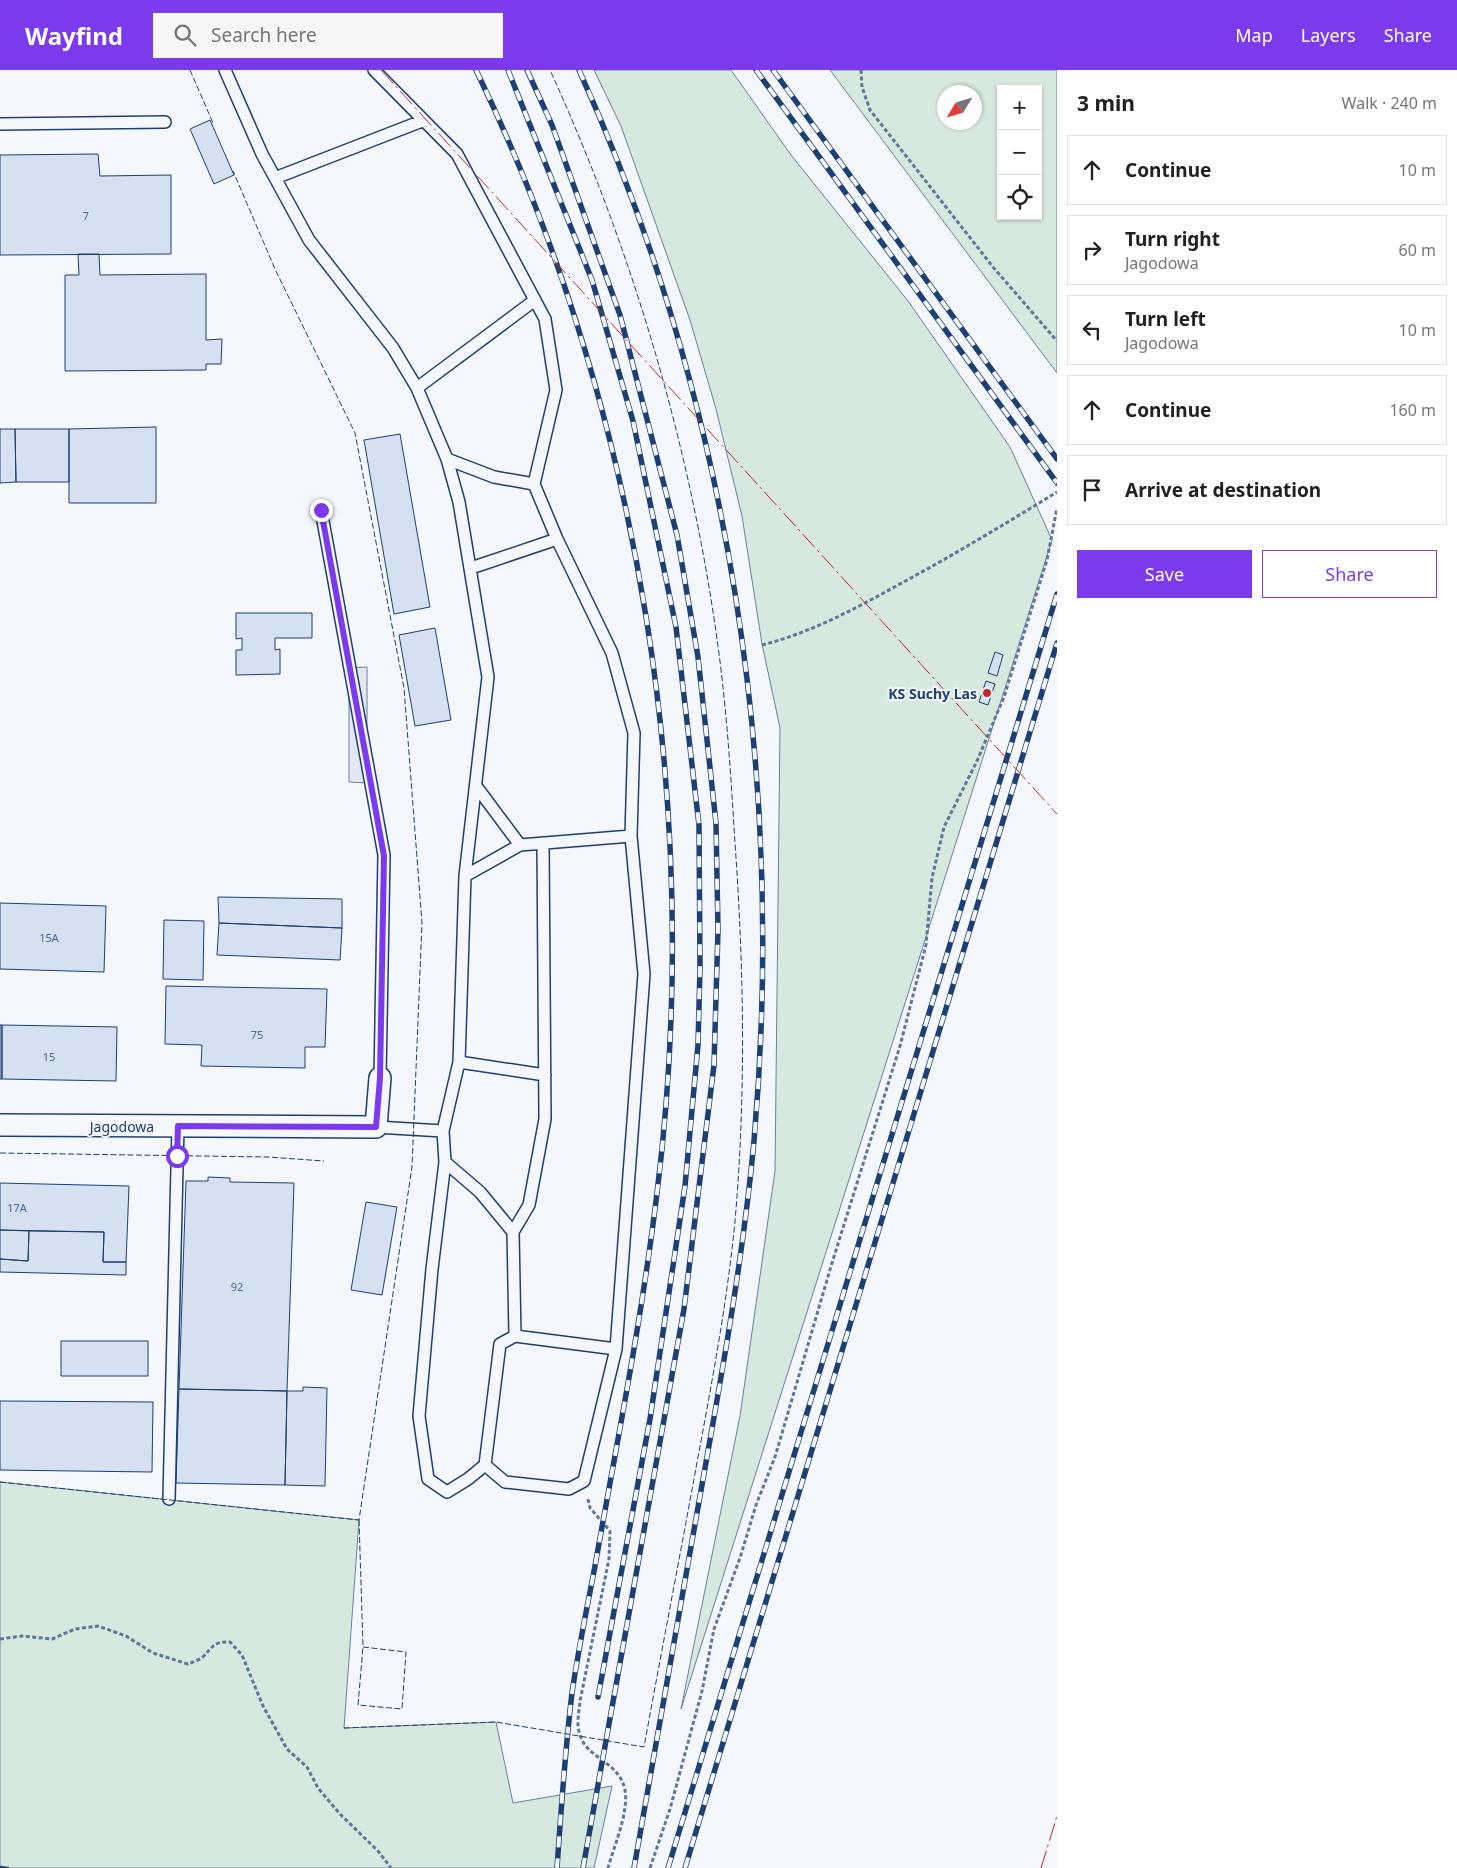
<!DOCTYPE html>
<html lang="en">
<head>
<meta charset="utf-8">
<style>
	:root { --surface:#fff; --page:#f6f6f6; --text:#202124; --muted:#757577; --line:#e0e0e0; --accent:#7c3aed }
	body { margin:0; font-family:"Noto Sans",sans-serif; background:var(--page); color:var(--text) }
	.controls { position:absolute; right:15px; top:15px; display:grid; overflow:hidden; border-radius:0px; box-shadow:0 1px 4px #0004 }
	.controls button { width:45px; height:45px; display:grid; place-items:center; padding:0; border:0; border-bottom:1px solid var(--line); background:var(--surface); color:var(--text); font:25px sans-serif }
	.compass { position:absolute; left:937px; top:15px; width:45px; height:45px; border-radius:50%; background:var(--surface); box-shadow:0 1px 4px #0004; rotate:232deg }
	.stop { position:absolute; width:15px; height:15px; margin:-11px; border:4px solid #7c3aed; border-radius:50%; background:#fff }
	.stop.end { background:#7c3aed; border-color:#fff; box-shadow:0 1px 5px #0008 }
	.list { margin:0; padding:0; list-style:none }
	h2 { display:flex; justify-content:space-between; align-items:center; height:65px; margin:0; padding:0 20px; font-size:21px }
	h2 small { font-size:16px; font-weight:400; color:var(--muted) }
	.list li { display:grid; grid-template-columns:32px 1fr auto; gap:15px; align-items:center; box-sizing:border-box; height:70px; margin:0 10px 10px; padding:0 10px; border:1px solid var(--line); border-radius:0px }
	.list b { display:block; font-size:19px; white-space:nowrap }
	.list p { margin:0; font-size:16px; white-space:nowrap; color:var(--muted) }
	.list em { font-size:16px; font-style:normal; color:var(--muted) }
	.actions { display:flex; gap:10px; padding:15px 20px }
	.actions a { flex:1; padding:11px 0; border:1px solid var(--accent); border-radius:0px; text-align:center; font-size:18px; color:var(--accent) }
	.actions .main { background:var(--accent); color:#fff }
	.icon { flex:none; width:28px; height:28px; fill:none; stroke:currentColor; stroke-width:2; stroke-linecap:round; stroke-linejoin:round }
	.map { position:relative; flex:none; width:1057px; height:1798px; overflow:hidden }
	header { display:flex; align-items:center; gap:30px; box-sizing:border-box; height:70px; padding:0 25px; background:var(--accent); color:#fff }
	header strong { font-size:24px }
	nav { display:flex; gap:28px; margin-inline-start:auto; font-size:18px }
	.search { width:350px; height:45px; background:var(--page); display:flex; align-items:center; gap:12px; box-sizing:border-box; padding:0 18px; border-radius:0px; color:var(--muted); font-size:19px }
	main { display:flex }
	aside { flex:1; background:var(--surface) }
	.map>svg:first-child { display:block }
	.green { fill:#d7e8df; stroke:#687fa3; fill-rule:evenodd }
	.parking { fill:#e3e8f0; stroke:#687fa3 }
	.building { fill:#d5e0f0; stroke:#1d3f73 }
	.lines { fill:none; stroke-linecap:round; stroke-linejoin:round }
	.lane-casing { stroke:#1d3f73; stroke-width:14 }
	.street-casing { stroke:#1d3f73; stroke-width:24 }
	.path { stroke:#5e769c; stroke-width:3; stroke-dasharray:4 2.5; stroke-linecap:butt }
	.lane { stroke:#f4f7fb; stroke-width:11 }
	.street { stroke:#f4f7fb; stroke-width:21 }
	.rail-casing { stroke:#1d3f73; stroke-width:5.5 }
	.rail { stroke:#f4f7fb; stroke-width:4; stroke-dasharray:11; stroke-linecap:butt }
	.fence { stroke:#1d3f73; stroke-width:1; stroke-dasharray:6 2.5; stroke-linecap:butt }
	.wall { stroke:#1d3f73; stroke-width:2.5 }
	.power { stroke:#c62828; stroke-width:1; stroke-dasharray:18 4 2.5 4; stroke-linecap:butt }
	.route { stroke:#7c3aed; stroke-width:6 }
	.poi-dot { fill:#c62828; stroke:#f4f7fb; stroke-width:2 }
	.labels { text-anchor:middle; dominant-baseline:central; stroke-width:4; stroke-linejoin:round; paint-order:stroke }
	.number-label { font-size:11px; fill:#4b6792 }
	.poi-label { font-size:14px; font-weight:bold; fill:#1d3f73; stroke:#f4f7fb; text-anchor:end }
	.street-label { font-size:14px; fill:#1d3f73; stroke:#f4f7fb }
</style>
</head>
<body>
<header>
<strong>Wayfind</strong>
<div class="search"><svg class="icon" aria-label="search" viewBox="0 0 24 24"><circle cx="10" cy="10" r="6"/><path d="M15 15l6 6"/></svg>Search here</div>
<nav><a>Map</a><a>Layers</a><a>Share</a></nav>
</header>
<main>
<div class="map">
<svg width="1057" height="1798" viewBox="0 0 1057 1798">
	<rect width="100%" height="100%" fill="#f4f7fb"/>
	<path class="green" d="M594,0H731L791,85L908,231L1010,377L1052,470L681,1639L740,1346L775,1101L780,658L762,574L742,446L716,339L690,250L621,56Z
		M830,0H1057V303ZM1001,19H1038V146H1001ZM974,22V52H944V22Z
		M0,1412L359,1450L344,1658L496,1652L513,1733L612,1716L594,1798H0Z"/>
	<path class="parking" d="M367,597V713L349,712V598Z"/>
	<path class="building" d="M210,50L234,105L214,114L190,59Z
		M98,84L100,106L171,105V184L0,185V85Z
		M78,184H99L100,205L206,204V270L222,269L221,294H206V300L65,301V205H79Z
		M156,357V433H69V359Z
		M0,359H15L16,412L0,413Z
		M15,359H69V412H16Z
		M400,364L430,537L394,544L364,370Z
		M236,543H312V568H275V580L280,579V604L236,605V580H242V568L236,569Z
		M435,558L451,650L415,656L399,565Z
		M995,582L1003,585L997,606L988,603Z
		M986,611L995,614L988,635L979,632Z
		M218,827L342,829V858L219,853Z
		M0,833L106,836L104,902L0,899Z
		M164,850L204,851L203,910L163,909Z
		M219,853L342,858L340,890L217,885Z
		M166,916L327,919L325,977H305V998L201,996L202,975L165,974Z
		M0,955H2V1009H0Z
		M2,955L117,957L116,1011L2,1009Z
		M208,1107L230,1108V1112L294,1113L287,1321L179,1319L186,1111H208Z
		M0,1113L129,1116L126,1192H103L104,1162L0,1160Z
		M366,1132L397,1137L382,1225L351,1220Z
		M0,1160L29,1161L28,1191L0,1189Z
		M29,1161L104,1162L103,1192H126V1205L0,1202V1189L28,1191Z
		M61,1271H148V1306H61Z
		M303,1317L327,1318L325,1416L285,1415L287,1321H303Z
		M179,1319L287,1321L285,1415L176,1413Z
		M0,1331L153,1332L152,1402L0,1400Z"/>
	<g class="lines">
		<g class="lane-casing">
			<path id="lane" d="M225,0L262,84L309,170L393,278L417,318L447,389L459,432L488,607L465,806L459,992L443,1061L445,1092L480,1122L513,1162L515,1266L616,1279
				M374,0L457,84L545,249L556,320L534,414
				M0,54L165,52
				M275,108L422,51
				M417,318L535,230
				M447,389L494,407L534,414L557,469
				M321,440L384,785L380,1008
				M471,498L557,469L612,583L634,663L631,766
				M476,716L520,775
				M465,806L520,775L631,766L644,904L616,1279L584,1411L569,1419L505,1412L485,1395
				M459,992L545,1005
				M376,1057L443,1061
				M445,1092L432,1199L419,1346L428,1409L447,1422L468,1409L485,1395L500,1274L515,1266
				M513,1162L529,1135L545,1049L543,773
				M169,1429L178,1056"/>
		</g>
		<g class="street-casing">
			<path id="street" d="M0,1055L376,1057L380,1008"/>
		</g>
		<path class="path" d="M861,0L862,17L870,40L993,197L1057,271
			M762,575C810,563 855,539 898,515C952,486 1005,454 1057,422
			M588,1429L590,1438L610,1461L609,1489L580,1631C579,1642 576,1654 580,1665C587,1689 619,1691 625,1720C629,1742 614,1776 608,1798
			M0,1569L22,1566L52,1569L75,1559L98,1556L126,1566L153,1583L188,1594C193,1592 199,1590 203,1587C213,1576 215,1571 230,1572L242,1585L263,1636L287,1679L307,1697L318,1718L340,1744L378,1781L391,1798
			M650,1798L670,1739L702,1621L714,1559L740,1488L756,1435L775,1387L832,1193L900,976L926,875L932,808L944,757L977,691L1004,627L1047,490L1057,438"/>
		<use href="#lane" class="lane"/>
		<use href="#street" class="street"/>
		<g class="rail-casing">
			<path id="rail" d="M476,0C642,344 704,745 657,1123C642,1248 617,1372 595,1496C587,1538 578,1581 572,1623C565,1681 561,1740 557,1798
				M508,0L592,210L633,351L676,557L699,755L700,898L698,975L685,1116L650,1349L598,1627
				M527,0L552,55L620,245L677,465L698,587L716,753L718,860L714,995L684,1239L583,1798
				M579,0C730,333 786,707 754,1071C743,1190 721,1308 700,1426C678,1550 656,1674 634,1798
				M756,0L1057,413
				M773,0L1057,389
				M668,1798L1057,524
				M685,1798L1057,573"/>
		</g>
		<use href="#rail" class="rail"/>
		<path class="fence" d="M190,0L213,53
			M0,1083L267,1087L324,1091
			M0,1412L359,1450L412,1097L422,853L404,618L355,363L275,199L233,101
			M359,1450L363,1577
			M363,1577L406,1582L402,1639L358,1635Z
			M344,1658L496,1652L644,1677C661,1584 679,1491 696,1398C711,1317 727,1234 735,1151C746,1026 744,899 735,773C731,708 727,642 718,576C691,378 633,182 550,0"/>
		<path class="wall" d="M0,1797L8,1798"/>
		<path class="power" d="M381,0L1057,744
			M1041,1798L1057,1746"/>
	</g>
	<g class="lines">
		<path class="route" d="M177,1086L178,1056L376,1057L380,1008L384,786L321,440"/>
	</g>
	<circle class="poi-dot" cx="987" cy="623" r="5"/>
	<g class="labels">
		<g class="number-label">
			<text x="86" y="145">7</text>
			<text x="49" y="867">15A</text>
			<text x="257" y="964">75</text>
			<text x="49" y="986">15</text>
			<text x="17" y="1137">17A</text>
			<text x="237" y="1216">92</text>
		</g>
		<g class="poi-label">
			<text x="977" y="623">KS Suchy Las</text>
		</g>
		<g class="street-label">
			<text x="122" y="1056">Jagodowa</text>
		</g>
	</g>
</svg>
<div class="controls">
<button>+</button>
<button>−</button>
<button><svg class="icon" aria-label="locate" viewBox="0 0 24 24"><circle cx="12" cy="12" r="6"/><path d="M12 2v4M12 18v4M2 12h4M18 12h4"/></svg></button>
</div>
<svg class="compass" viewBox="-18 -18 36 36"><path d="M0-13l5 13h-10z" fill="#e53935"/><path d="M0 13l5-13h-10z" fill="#757577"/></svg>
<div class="stop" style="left:177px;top:1086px"></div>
<div class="stop end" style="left:321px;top:440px"></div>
</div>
<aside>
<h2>3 min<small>Walk · 240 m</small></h2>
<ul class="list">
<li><svg class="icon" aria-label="ahead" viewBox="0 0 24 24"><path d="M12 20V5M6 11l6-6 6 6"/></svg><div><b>Continue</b></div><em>10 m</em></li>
<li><svg class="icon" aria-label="right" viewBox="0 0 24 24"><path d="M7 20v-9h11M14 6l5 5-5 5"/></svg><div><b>Turn right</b><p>Jagodowa</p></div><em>60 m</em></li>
<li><svg class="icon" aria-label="left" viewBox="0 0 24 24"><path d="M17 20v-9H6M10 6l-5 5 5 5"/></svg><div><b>Turn left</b><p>Jagodowa</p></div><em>10 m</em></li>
<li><svg class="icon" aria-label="ahead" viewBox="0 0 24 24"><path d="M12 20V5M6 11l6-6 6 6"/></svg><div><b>Continue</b></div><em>160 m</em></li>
<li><svg class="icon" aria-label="arrive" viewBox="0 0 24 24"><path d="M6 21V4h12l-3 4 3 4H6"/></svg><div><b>Arrive at destination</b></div></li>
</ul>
<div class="actions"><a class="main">Save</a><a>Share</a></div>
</aside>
</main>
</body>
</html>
